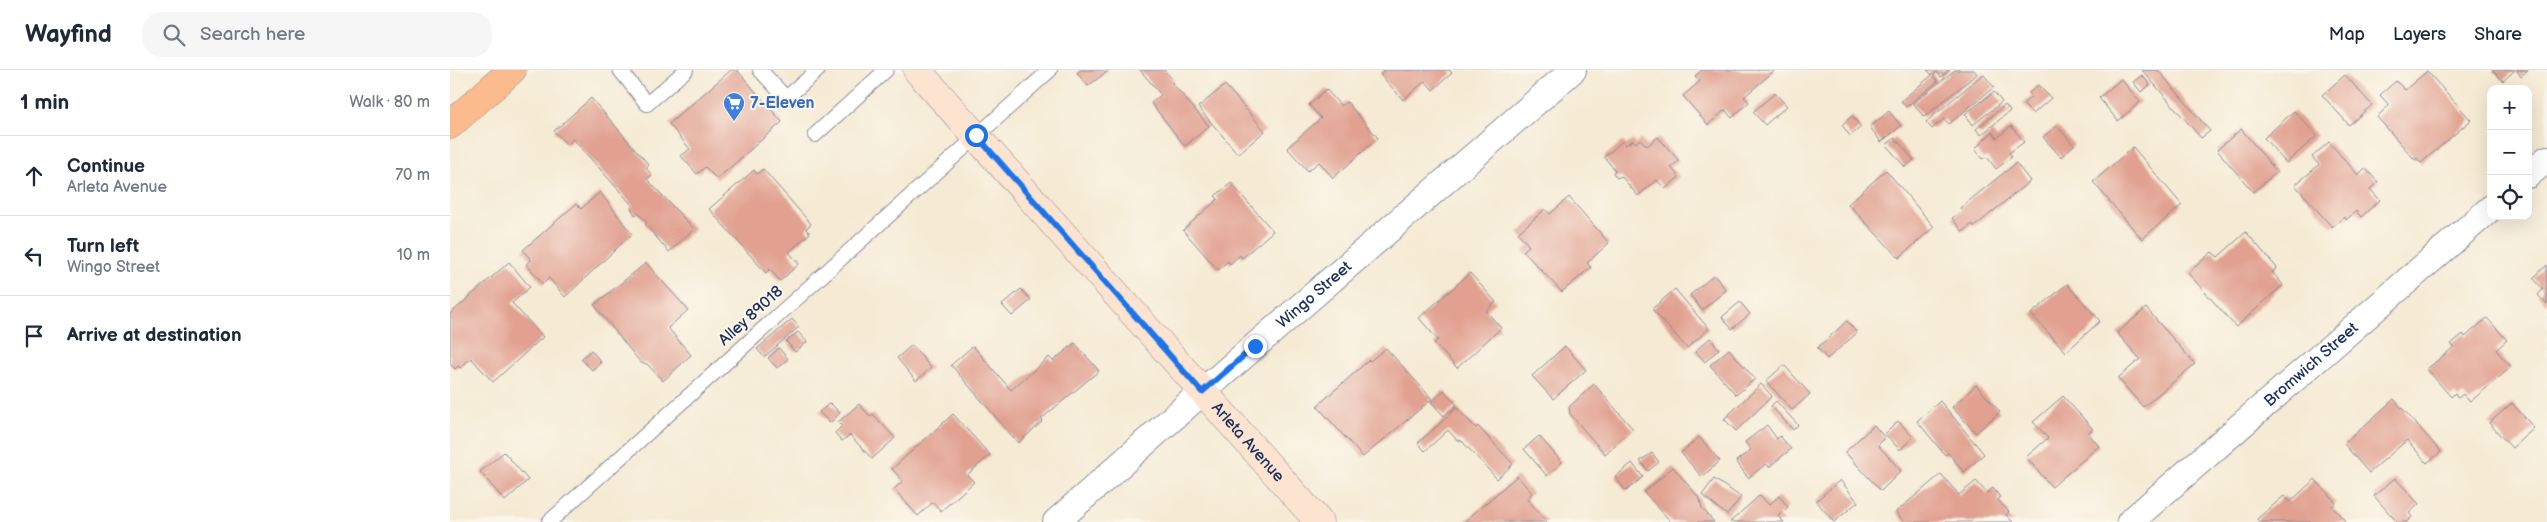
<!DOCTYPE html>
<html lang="en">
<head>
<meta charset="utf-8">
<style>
	:root { --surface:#fff; --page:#f6f6f7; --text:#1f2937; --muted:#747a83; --line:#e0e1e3 }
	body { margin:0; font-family:"Balsamiq Sans",sans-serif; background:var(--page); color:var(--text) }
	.controls { position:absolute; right:15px; top:15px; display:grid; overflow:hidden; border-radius:10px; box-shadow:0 5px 20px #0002 }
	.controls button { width:45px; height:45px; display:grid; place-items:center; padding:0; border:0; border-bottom:1px solid var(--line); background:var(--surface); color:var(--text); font:25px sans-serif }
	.stop { position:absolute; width:15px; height:15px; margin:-11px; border:4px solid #1a73e8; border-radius:50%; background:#fff }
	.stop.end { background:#1a73e8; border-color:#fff; box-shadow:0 1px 5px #0008 }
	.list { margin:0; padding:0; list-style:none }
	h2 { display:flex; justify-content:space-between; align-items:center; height:65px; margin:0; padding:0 20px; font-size:21px }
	h2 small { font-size:16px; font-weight:400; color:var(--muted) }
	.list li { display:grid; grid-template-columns:32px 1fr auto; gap:15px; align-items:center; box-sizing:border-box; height:80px; padding:0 20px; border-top:1px solid var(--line) }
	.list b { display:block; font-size:19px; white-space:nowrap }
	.list p { margin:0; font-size:16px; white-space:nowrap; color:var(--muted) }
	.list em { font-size:16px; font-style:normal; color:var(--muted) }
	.icon { flex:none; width:28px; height:28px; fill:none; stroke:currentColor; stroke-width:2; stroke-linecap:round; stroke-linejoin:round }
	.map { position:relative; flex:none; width:2097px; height:452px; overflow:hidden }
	header { display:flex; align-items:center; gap:30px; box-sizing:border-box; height:70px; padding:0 25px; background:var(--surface); border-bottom:1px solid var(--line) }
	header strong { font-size:24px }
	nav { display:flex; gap:28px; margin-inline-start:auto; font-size:18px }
	.search { width:350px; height:45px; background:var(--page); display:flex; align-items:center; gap:12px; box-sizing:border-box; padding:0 18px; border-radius:20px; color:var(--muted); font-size:19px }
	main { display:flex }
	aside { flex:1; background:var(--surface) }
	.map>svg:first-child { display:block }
	.building { fill:#e1a090 }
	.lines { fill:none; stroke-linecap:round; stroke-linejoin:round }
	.lane-casing { stroke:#888c98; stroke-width:16 }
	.street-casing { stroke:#888c98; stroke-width:28 }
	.secondary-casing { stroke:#888c98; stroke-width:29 }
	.primary-casing { stroke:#888c98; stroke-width:29 }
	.lane { stroke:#fff; stroke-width:14 }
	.street { stroke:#fff; stroke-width:26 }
	.secondary { stroke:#fde4d1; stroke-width:28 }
	.primary { stroke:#fbbb8c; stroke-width:28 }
	.route { stroke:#1a73e8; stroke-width:6 }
	.labels { text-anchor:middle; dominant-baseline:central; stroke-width:4; stroke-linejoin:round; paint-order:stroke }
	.shop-label { font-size:16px; font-weight:bold; fill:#366cbe; stroke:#fbf7ec; text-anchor:start }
	.street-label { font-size:16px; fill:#1b2f5e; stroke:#fbf7ec }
</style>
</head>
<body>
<header>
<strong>Wayfind</strong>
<div class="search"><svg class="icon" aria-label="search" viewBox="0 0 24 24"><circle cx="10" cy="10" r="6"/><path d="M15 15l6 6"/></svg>Search here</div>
<nav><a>Map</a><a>Layers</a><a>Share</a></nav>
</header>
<main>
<aside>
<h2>1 min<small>Walk · 80 m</small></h2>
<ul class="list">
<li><svg class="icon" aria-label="ahead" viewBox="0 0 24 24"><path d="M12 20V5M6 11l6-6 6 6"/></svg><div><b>Continue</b><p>Arleta Avenue</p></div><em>70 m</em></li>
<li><svg class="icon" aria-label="left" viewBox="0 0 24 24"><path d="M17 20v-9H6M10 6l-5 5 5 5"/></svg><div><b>Turn left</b><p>Wingo Street</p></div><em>10 m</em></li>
<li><svg class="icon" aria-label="arrive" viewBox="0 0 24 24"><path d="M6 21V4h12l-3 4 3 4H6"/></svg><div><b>Arrive at destination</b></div></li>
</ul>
</aside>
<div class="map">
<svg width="2097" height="452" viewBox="0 0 2097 452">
	<rect width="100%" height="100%" fill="#fbf7ec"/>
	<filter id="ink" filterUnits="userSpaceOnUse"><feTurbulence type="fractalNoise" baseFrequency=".02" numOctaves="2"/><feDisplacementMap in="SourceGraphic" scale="10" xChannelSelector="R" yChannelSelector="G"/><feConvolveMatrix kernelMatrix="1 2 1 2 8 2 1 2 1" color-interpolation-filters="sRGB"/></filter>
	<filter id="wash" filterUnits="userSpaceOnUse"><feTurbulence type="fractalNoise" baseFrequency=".0096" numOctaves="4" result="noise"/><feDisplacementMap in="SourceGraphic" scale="20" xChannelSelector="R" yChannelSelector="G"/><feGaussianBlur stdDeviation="1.12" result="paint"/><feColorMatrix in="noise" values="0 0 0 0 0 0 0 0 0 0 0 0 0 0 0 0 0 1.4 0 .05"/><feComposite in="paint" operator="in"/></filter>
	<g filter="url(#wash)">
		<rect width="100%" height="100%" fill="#f5ead3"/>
		<g id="blocks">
			<path class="building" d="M281,0H287L332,52L267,109L255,97L247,104L231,86L240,79L219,54Z
				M631,0H659L638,16L627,3Z
				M690,0H714L724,11L722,13L759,56L735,76L701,33L711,25Z
				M935,0H999L1002,3L983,20L975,11L953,30L930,4Z
				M1252,0H1325L1294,27L1299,32L1282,48L1275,40L1258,55L1233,26L1250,11L1245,6Z
				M1477,0H1500L1491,7L1487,2L1483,5L1488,11L1456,37L1451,31L1482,5Z
				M1505,0H1524L1527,4L1474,47L1463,33Z
				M1692,0H1708L1760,61L1751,68Z
				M2042,0H2065L2053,11Z
				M2066,0H2078L2071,6Z
				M1977,1L2021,50L1971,93L1967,88L1965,90L1927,47L1939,35L1930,25L1946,11L1955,20Z
				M1533,4L1544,17L1499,54L1494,49L1482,59L1476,52Z
				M1692,5L1700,15L1691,22L1683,12Z
				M1895,5L1922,35L1899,55L1872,25Z
				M1671,9L1690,32L1668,51L1649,28Z
				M775,15L815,61L788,84L748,37Z
				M1588,15L1601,28L1583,44L1573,34L1582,26L1579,23Z
				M876,19L891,36L897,32L928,68L883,108L869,92L858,101L837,78L871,48L859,35Z
				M1544,22L1552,32L1523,55L1515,44Z
				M1325,23L1337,36L1315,55L1303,42Z
				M141,28L199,95L196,98L202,105L197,109L244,159L219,182L195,154L197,153L188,143L185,145L181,138L183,136L123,69L117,75L104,61Z
				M1555,35L1560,41L1531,65L1526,59Z
				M1439,41L1451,56L1431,72L1420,57Z
				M1844,41L1867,66L1836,93L1814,68Z
				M1402,46L1411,57L1400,66L1392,55Z
				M1561,56L1574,72L1559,83L1562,87L1546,99L1537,87L1533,89L1525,79L1542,62L1547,68Z
				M1607,56L1624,75L1611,87L1593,67Z
				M1791,59L1827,102L1803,122L1767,80Z
				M1208,67L1229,91L1221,97L1229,107L1215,119L1207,110L1188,126L1171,106L1167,108L1163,103L1165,100L1154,87L1173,71L1176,75L1183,70L1186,73L1190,69L1197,76Z
				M1445,68L1464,90L1455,97L1436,75Z
				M1879,72L1908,105L1915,98L1928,112L1920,119L1930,130L1911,147L1906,141L1896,150L1894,147L1882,157L1845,115L1869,95L1862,87Z
				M1683,77L1732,135L1692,169L1643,112Z
				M1566,93L1580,111L1524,157L1522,154L1513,162L1502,148L1512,140L1510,138Z
				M313,99L361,154L356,159L360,163L339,182L349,194L330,211L320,199L316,203L259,139L304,100L307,104Z
				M1436,100L1484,157L1449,188L1398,134Z
				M781,113L823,161L792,188L790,185L780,194L778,191L768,200L733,160L768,129L765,126Z
				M150,122L182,164L115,227L99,208L93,214L76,194L81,190L73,180L126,134L131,139Z
				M1119,127L1159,173L1137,193L1141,197L1112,222L1073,181L1079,176L1068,163L1095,139L1100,144Z
				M1796,162L1827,198L1822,202L1833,215L1786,257L1738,203L1762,182L1768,187Z
				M59,192L80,217L62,233L93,267L43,312L21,288L10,298L8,296L5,299L0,294V244Z
				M196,193L238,240L218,258L241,285L213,311L197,294L191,293L144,235Z
				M2097,195V235L2088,225L2093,219L2083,208Z
				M1020,203L1046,232L1036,241L1051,258L1007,298L984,273L988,270L969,248Z
				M1264,205L1276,220L1252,240L1240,225Z
				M1617,214L1650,251L1616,282L1581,244Z
				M571,219L581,230L562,246L552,235Z
				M1225,219L1259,259L1237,278L1202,239Z
				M1290,232L1300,244L1282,259L1272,247Z
				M1696,238L1745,294L1693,337L1668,308L1690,289L1667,263Z
				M2037,248L2057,270L2046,280L2061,297L2020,332L2013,324L2008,328L2005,323L2001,327L1977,299L2004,277L2001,274L2013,264L2015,267Z
				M342,249L349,257L314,287L307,279Z
				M1397,251L1407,263L1377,289L1367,278Z
				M348,262L357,272L345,282L336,271Z
				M1260,268L1269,279L1255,292L1245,281Z
				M625,273L649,301L591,349L593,351L568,373L501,295L523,276L561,320L599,287L603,291Z
				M462,275L481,298L466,311L447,288Z
				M1115,276L1136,300L1103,329L1082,306Z
				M329,278L338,289L327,298L318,288Z
				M936,278L982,329L913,387L867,336L919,290L920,291Z
				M1279,279L1305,309L1286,325L1260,295Z
				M141,280L151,292L142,300L131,289Z
				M1334,295L1360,324L1342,340L1316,311Z
				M1144,314L1183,359L1155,384L1120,344L1119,337Z
				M1311,314L1322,326L1286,361L1274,349Z
				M1526,315L1550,342L1526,363L1502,337Z
				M994,320L1007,335L994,346L981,332Z
				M1613,326L1643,359L1638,363L1649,376L1602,417L1576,387L1598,368L1583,352Z
				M1944,329L1991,382L1977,393L1957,370L1919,403L1894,374Z
				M1326,331L1348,355L1343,360L1321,336Z
				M1490,331L1534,384L1514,402L1498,383L1495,385L1467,351Z
				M380,333L390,343L380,353L369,342Z
				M2062,333L2084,358L2062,378L2039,353Z
				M409,334L420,346L423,344L445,368L422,389L400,365L392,371L385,363L392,356L388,352Z
				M1007,338L1026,358L1028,356L1063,394L1047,409L1012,371L1007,370L998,360L975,381L968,373Z
				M503,344L540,385L517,405L524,412L491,441L483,432L468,446L444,419L453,411L442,399Z
				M1448,351L1463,367L1450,380L1435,364Z
				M1317,355L1327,369L1330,366L1341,379L1319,397L1316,394L1298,408L1286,391L1301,380L1295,372Z
				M1424,355L1435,368L1428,375L1451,401L1431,421L1395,382Z
				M1089,366L1112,392L1097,406L1074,379Z
				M1249,367L1270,391L1252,407L1231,383Z
				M54,382L78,410L55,431L30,402Z
				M1202,383L1209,392L1198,401L1190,391Z
				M1182,393L1193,407L1176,421L1165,407Z
				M1223,397L1250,429L1252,438L1264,452H1221L1194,422Z
				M1491,404L1509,425L1526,411L1537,423L1543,418L1550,427L1548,430L1559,442L1556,445L1563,452H1454L1446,442Z
				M1067,406L1082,423L1077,429L1097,452H1014Z
				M1945,408L1969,434L1959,443L1962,447L1957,452H1947L1924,426Z
				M1264,409L1291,427L1277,445L1252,425Z
				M1865,409L1886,433L1882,436L1896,452H1809L1807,449L1834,426L1840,432Z
				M1390,410L1408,432L1384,452L1366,431Z
				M1310,425L1319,435L1329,426L1338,437L1328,446L1334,452H1280Z"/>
		</g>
	</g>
	<g filter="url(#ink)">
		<use href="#blocks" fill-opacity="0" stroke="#888c98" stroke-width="1"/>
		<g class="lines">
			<g class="lane-casing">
				<path id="lane" d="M170,0L197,34L236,0
					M310,0L336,28L368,0
					M365,65L436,0
					M99,452L600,0"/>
			</g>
			<g class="street-casing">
				<g id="street">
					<path d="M2078,105L2097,89"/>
					<path id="s1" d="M606,452L752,322L1123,0"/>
					<path id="s2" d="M1680,452L2041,138"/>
				</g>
			</g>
			<g class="secondary-casing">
				<g id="secondary">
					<path id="s3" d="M467,0L869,452"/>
				</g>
			</g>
			<g class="primary-casing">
				<path id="primary" d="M0,55L62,0"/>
			</g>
			<use href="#lane" class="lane"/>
			<use href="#street" class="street"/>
			<use href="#secondary" class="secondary"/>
			<use href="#primary" class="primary"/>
		</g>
	</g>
	<g class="lines" filter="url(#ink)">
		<path class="route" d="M526,65L752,322L805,276"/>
	</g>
	<defs>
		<g id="supermarket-pin" transform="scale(1.125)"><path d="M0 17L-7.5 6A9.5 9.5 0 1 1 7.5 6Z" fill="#3f7fe0" stroke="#fbf7ec"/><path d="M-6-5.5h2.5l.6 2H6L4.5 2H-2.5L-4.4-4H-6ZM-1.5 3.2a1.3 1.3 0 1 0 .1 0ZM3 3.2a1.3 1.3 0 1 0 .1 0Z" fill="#fff"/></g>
	</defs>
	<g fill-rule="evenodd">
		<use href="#supermarket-pin" x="284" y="33"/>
	</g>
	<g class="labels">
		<g class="shop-label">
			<text x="300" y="33">7-Eleven</text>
		</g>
		<g class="street-label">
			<text stroke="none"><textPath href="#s1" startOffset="344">Wingo Street</textPath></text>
			<text transform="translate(301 246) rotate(-42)">Alley 89018</text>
			<text stroke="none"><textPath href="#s2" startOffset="240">Bromwich Street</textPath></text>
			<text stroke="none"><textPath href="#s3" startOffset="498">Arleta Avenue</textPath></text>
		</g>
	</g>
</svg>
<div class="controls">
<button>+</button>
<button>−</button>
<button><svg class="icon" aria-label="locate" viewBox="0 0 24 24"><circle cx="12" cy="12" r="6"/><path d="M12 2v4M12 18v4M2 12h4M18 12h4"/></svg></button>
</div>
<div class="stop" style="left:526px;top:65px"></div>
<div class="stop end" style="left:805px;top:276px"></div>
</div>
</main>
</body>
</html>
